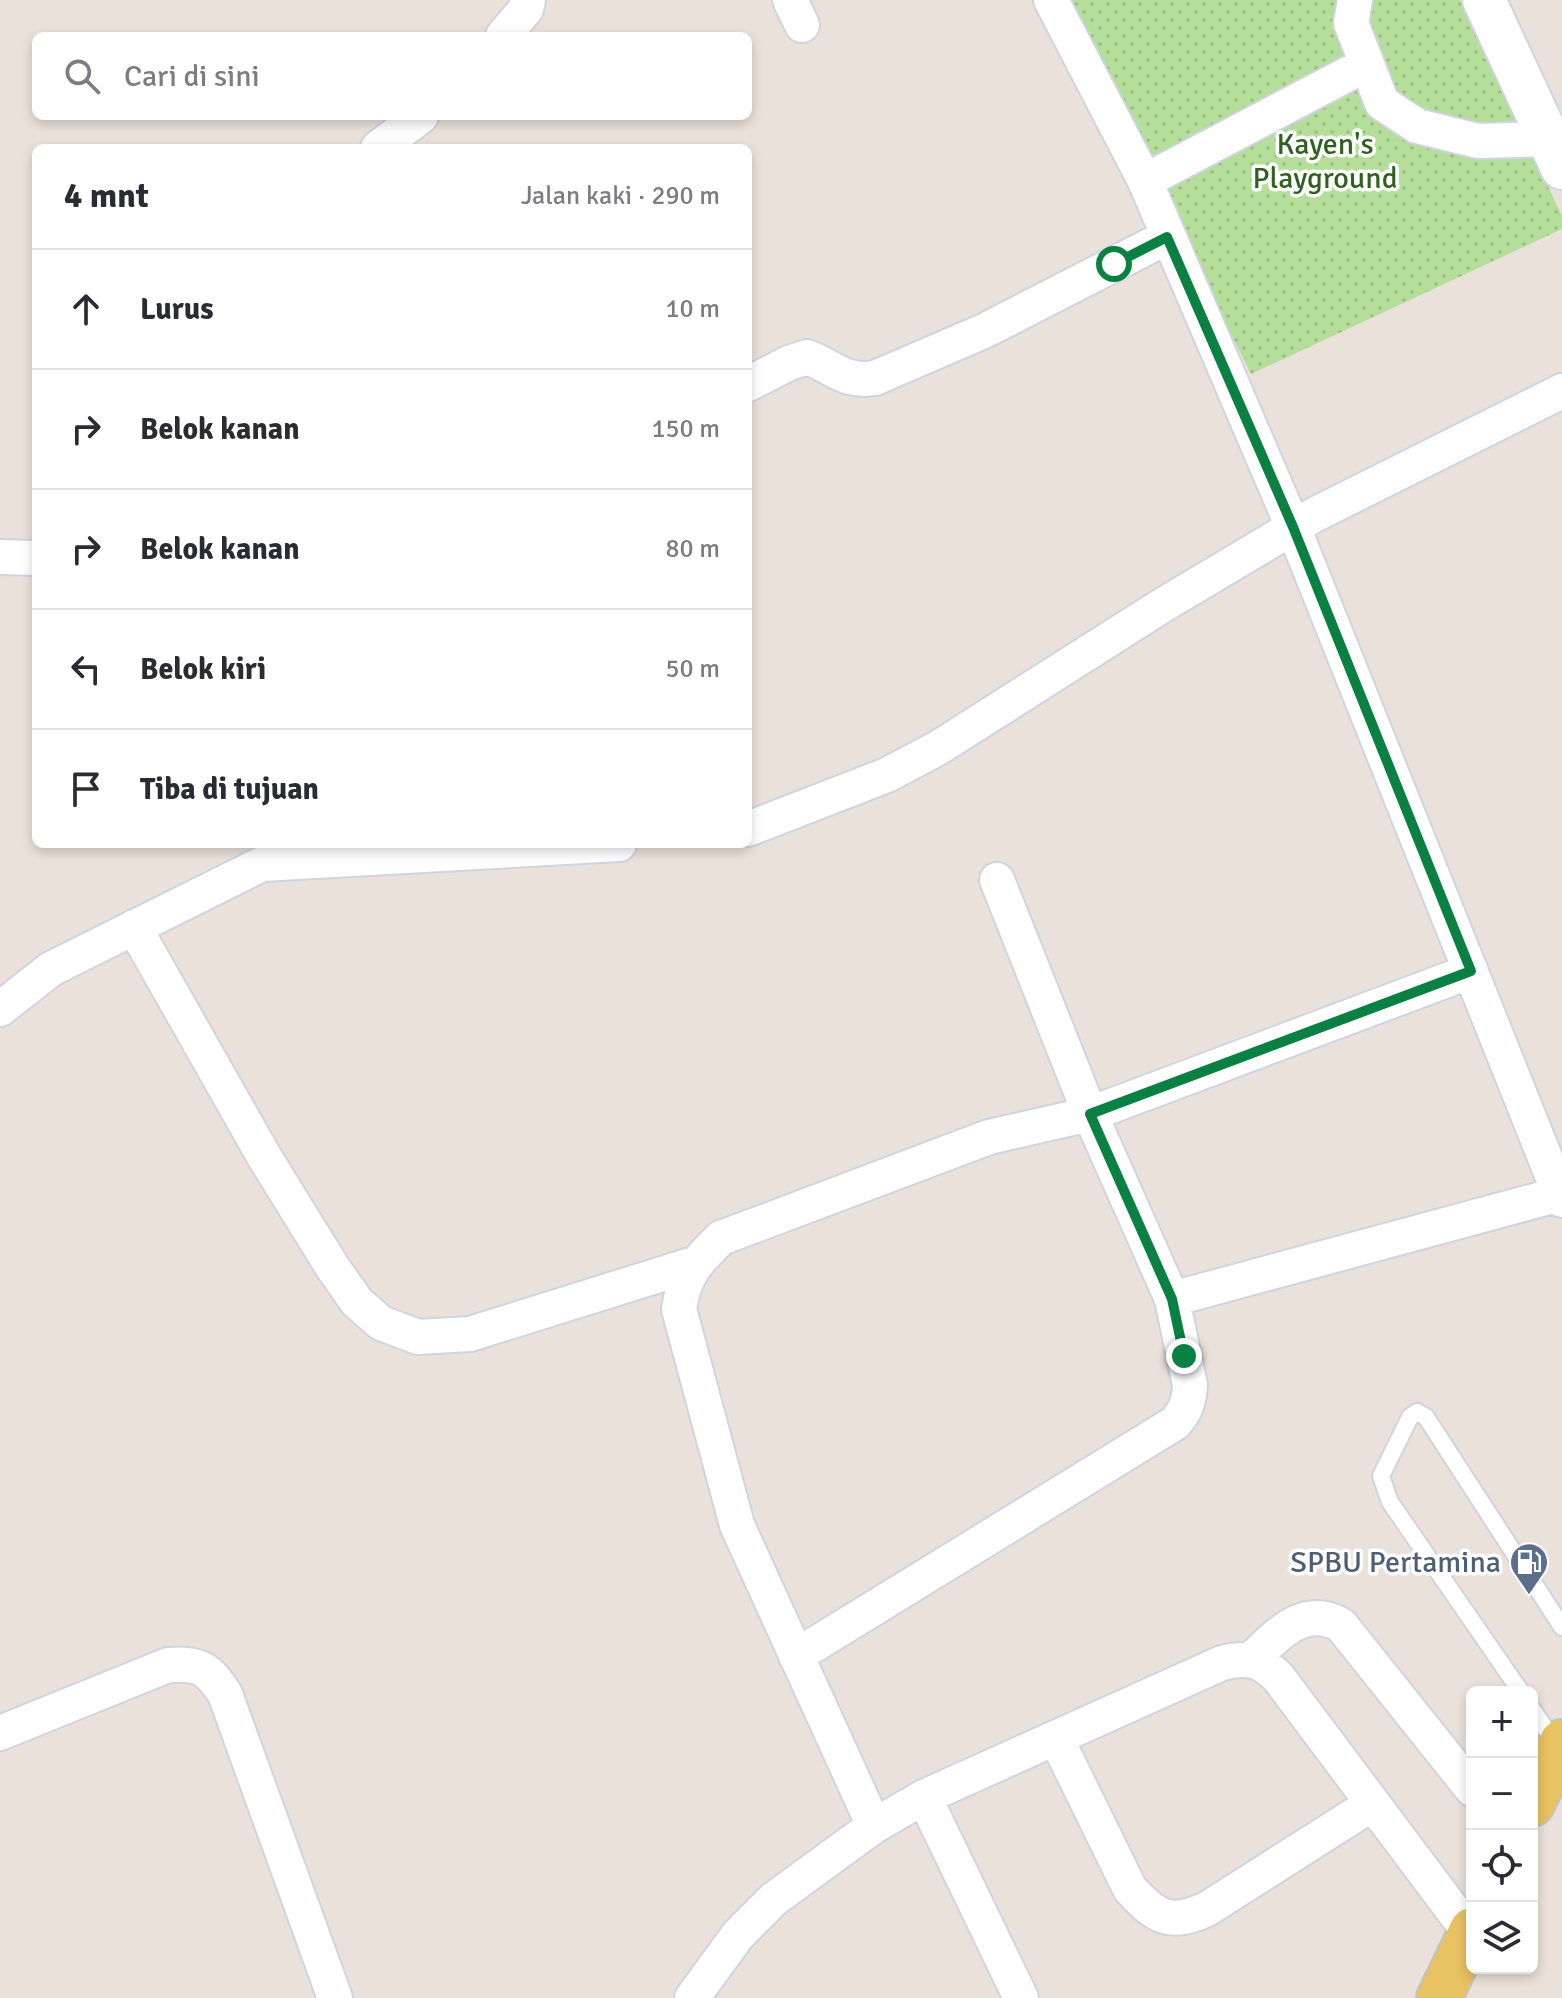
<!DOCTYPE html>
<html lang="id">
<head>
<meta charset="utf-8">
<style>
	:root { --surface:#fff; --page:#f7f7f7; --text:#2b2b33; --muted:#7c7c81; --line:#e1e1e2 }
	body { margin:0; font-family:Signika,sans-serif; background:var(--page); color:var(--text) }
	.controls { position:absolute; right:24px; bottom:24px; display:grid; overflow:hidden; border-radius:12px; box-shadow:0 4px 12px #0003 }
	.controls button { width:72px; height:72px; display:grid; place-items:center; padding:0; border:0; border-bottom:2px solid var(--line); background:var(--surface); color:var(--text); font:40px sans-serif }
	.stop { position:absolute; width:24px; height:24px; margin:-18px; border:6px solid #0b8043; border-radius:50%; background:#fff }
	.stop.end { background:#0b8043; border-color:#fff; box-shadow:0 2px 8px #0008 }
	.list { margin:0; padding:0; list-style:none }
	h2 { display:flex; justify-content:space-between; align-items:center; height:104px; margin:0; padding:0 32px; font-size:34px }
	h2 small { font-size:26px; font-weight:400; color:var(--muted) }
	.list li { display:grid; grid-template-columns:52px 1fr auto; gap:24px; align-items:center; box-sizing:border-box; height:120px; padding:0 32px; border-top:2px solid var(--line) }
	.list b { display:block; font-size:30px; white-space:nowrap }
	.list em { font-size:26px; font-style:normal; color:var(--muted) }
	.icon { flex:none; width:44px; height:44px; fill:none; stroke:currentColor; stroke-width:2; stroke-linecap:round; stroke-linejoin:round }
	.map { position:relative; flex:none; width:1562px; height:1998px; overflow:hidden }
	.search { position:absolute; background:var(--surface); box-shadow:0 4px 12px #0003; left:32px; top:32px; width:720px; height:88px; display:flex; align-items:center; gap:20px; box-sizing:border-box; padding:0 28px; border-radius:12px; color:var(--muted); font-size:30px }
	.panel { position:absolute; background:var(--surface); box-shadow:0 4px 12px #0003; left:32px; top:144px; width:720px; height:704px; border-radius:12px }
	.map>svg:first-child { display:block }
	.grass { fill:url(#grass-dots) }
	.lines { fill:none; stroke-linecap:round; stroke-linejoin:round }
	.service-casing { stroke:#cfd4e0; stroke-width:20 }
	.minor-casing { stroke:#cfd4e0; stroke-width:38 }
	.tertiary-casing { stroke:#cfd4e0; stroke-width:46 }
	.primary-casing { stroke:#c3c3c3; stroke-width:48 }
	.service { stroke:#fff; stroke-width:16 }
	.minor { stroke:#fff; stroke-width:34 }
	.tertiary { stroke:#fff; stroke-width:42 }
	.primary { stroke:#e8c160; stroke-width:44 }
	.route { stroke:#0b8043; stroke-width:10 }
	.labels { text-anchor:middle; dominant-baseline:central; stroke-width:7; stroke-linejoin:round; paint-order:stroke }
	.park-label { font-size:30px; fill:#2f601d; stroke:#fff }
	.service-label { font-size:30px; fill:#4e5e75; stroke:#fff; text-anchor:end }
</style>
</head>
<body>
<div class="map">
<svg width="1562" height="1998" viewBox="0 0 1562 1998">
	<defs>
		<pattern id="grass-dots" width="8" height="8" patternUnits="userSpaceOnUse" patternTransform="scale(2)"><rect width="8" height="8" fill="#b4de99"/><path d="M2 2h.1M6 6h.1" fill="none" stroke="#9bbe84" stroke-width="1.8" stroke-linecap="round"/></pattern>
	</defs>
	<rect width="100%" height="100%" fill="#eae2da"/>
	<path class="grass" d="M1064,0H1460L1562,216V229L1251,374Z"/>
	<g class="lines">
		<g class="service-casing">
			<path id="service" d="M1521,1692L1390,1502L1381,1476L1410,1417L1417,1412L1426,1417L1562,1627
				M1532,1709L1558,1747"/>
		</g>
		<g class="minor-casing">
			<path id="minor" d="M790,0L802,25
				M1051,0L1145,181L1293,527L1562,1200
				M1355,0L1351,23L1382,103L1417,126L1478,141L1548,139
				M503,36L526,9L528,0
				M378,148L421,116
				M1145,181L1365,65
				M748,384L789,363L807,357C834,367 844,383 875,378L984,331L1167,237
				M0,557L36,558
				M748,829L887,775L938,748L1163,605L1314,515L1562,391
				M134,927L265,1158L333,1268L357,1302L381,1323L418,1337L470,1334L694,1264
				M0,1009L51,969L262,864L619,844
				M1172,1299L1560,1194
				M796,1656L1175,1423C1186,1411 1189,1401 1190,1385L1172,1299L1090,1114L997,880
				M1252,1659C1277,1635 1304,1604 1341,1625L1472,1789
				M0,1733L168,1665C200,1663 208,1668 225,1694L335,1998
				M1056,1738L1130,1889C1157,1918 1170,1926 1207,1909L1372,1804
				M924,1797L1021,1998
				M874,1826L737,1525L679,1309C684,1275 696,1262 721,1238L989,1137L1090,1114L1471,971
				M692,1998L738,1935L774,1899L874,1826L924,1797L1222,1663C1247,1657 1260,1659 1278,1677L1470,1933"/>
		</g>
		<g class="tertiary-casing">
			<path id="tertiary" d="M1484,0L1562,168"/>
		</g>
		<g class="primary-casing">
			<path id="primary" d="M1532,1804L1562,1742
				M1439,1998L1472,1930"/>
		</g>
		<use href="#service" class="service"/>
		<use href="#minor" class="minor"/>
		<use href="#tertiary" class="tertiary"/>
		<use href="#primary" class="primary"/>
	</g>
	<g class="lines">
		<path class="route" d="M1114,264L1167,237L1293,527L1471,971L1090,1114L1172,1299L1184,1356"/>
	</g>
	<defs>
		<g id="fuel-pin" transform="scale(2)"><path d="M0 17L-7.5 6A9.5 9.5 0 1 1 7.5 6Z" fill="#5c6f8a" stroke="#fff"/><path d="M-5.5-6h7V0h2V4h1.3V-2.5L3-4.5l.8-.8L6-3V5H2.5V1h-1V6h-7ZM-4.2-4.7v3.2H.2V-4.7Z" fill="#fff"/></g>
	</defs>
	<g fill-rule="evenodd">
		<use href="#fuel-pin" x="1529" y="1562"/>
	</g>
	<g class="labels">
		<g class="park-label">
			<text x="1325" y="144">Kayen's<tspan x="1325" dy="34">Playground</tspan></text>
		</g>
		<g class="service-label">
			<text x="1501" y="1562">SPBU Pertamina</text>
		</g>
	</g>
</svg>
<div class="controls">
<button>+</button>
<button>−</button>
<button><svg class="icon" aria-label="locate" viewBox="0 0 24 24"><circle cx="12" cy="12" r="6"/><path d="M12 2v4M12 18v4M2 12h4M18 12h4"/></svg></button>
<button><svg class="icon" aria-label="layers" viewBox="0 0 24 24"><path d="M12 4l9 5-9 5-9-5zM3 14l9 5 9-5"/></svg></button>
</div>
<div class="stop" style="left:1114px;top:264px"></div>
<div class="stop end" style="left:1184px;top:1356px"></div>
<div class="search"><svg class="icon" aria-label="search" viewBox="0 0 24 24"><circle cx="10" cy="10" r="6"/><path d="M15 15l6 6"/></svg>Cari di sini</div>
<section class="panel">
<h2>4 mnt<small>Jalan kaki · 290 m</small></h2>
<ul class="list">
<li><svg class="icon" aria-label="ahead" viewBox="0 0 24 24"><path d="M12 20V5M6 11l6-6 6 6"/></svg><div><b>Lurus</b></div><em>10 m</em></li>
<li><svg class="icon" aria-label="right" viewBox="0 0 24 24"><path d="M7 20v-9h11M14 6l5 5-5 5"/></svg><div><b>Belok kanan</b></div><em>150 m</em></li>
<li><svg class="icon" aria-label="right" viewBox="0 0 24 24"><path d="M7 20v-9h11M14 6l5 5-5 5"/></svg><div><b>Belok kanan</b></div><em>80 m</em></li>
<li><svg class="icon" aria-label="left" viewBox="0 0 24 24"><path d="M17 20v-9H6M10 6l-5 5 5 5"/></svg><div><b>Belok kiri</b></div><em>50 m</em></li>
<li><svg class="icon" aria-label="arrive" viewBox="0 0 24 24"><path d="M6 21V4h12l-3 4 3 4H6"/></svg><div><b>Tiba di tujuan</b></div></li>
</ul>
</section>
</div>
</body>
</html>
